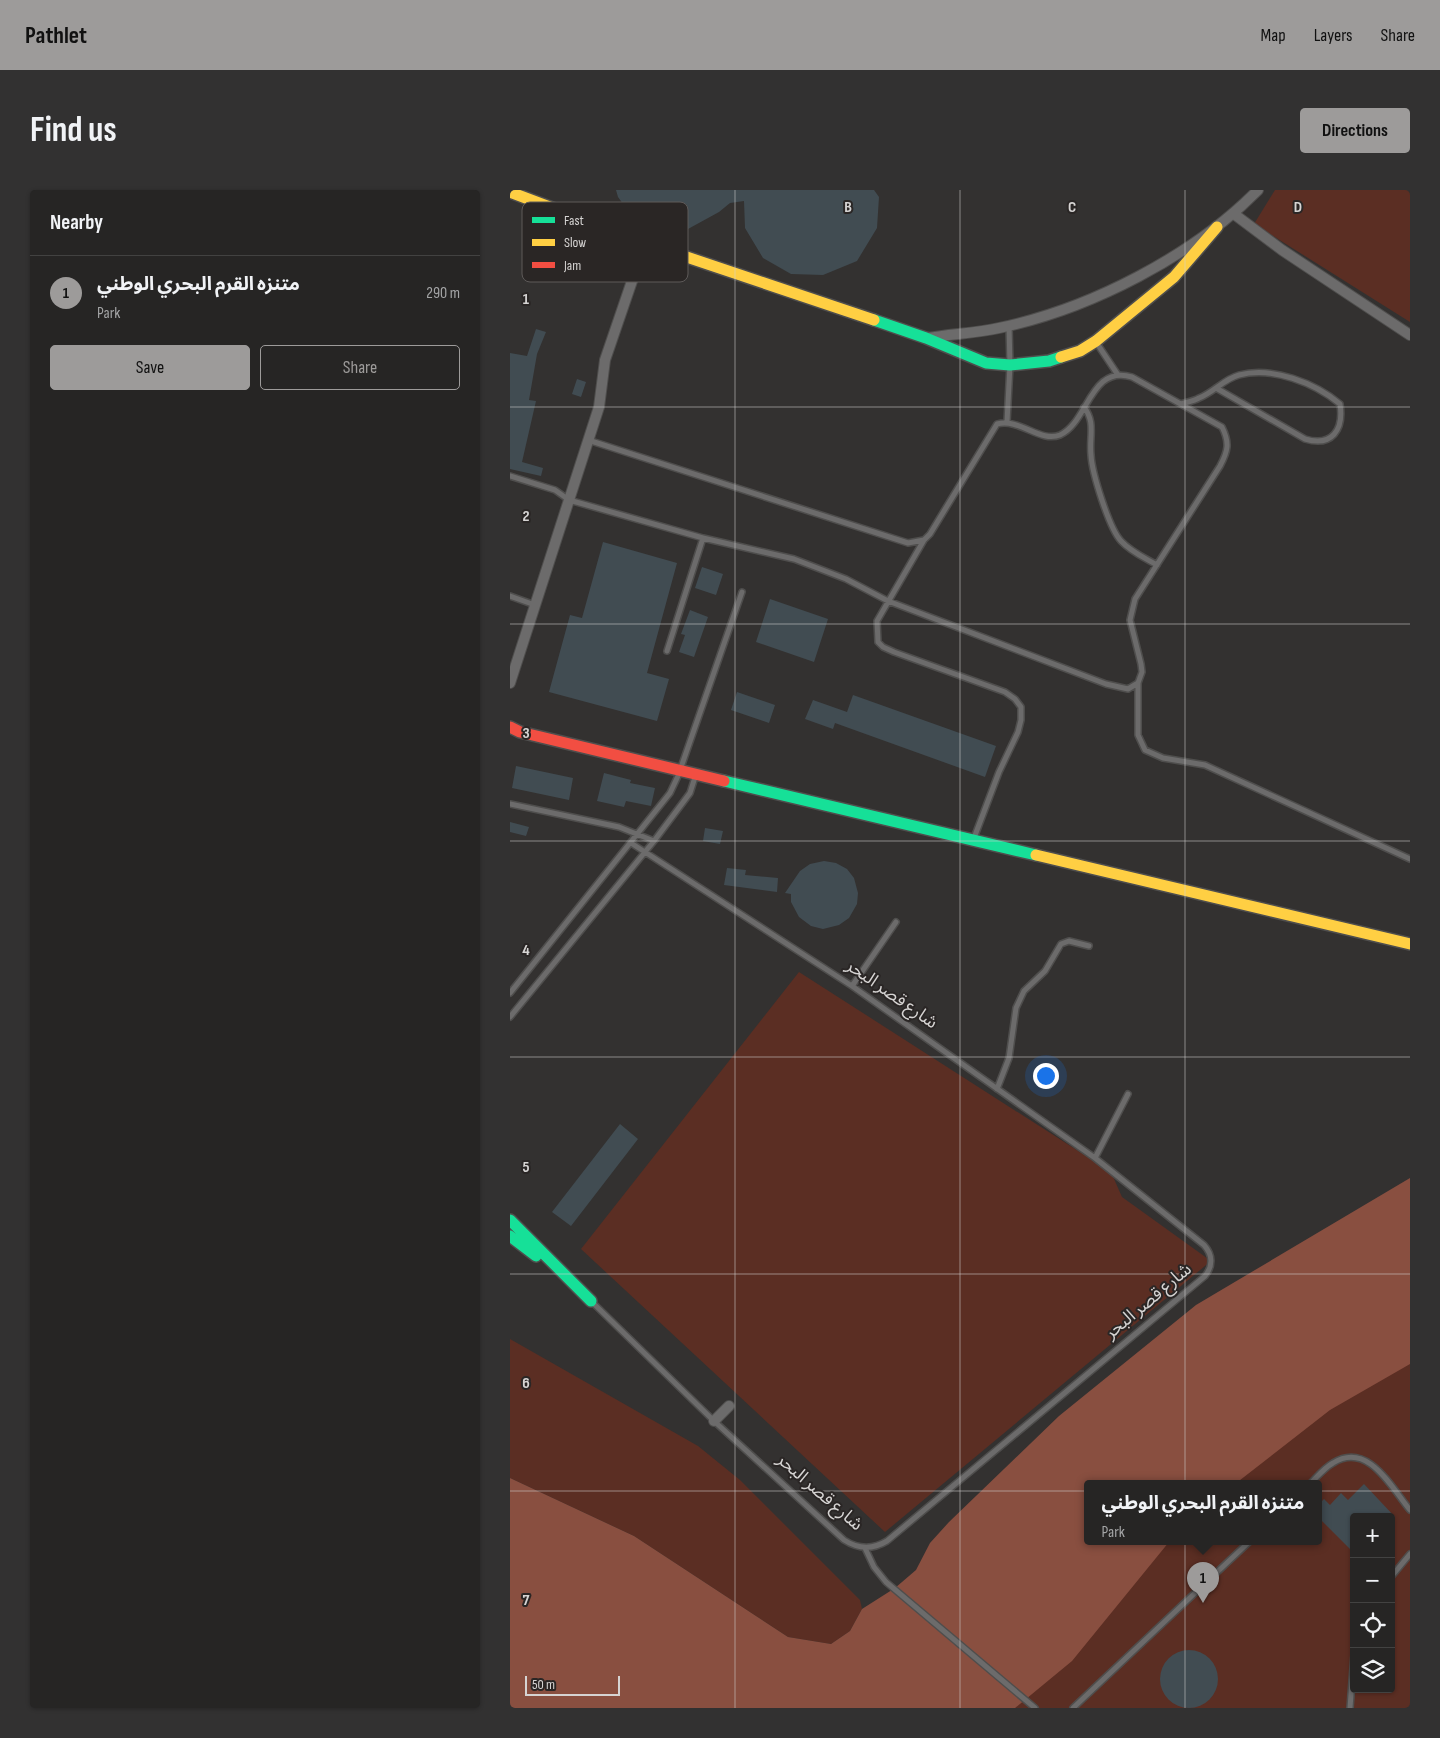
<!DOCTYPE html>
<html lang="en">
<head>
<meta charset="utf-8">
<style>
	:root { --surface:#262524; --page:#323131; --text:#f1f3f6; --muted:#a4a5a6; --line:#424241; --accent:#9d9b9a }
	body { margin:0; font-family:"Sofia Sans Condensed","Noto Sans Arabic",sans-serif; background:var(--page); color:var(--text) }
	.controls { position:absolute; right:15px; bottom:15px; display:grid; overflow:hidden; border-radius:5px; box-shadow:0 1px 4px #0004 }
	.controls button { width:45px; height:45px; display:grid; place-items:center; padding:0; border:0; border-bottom:1px solid var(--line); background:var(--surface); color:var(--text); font:25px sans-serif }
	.scale { position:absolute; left:15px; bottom:12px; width:95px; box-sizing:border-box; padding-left:5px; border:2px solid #d6d4d3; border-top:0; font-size:14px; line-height:18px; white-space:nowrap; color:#d6d4d3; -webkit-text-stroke:4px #2a2625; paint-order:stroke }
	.you { position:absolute; left:535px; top:885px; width:18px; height:18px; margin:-12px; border:4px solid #fff; border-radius:50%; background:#1a73e8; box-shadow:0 0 0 8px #1a73e833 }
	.badge { display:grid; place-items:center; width:32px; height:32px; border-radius:50%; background:var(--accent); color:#111; font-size:16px; font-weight:700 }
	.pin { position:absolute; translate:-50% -41px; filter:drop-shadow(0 1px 2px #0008) }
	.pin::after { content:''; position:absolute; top:26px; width:18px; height:15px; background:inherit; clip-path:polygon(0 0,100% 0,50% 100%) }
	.popup { position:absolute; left:574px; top:1290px; width:238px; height:65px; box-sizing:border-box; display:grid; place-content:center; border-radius:5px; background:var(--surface); filter:drop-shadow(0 1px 4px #0005); font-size:16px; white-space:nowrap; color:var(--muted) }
	.popup b { font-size:19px; color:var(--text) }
	.popup::after { content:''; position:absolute; left:50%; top:100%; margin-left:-10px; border:10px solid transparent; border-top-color:var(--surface) }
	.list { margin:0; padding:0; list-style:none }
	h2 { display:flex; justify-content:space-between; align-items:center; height:65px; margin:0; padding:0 20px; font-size:21px }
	h2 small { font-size:16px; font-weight:400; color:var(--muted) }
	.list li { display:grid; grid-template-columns:32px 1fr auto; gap:15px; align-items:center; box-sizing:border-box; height:75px; padding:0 20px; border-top:1px solid var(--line) }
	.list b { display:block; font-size:19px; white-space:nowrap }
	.list p { margin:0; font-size:16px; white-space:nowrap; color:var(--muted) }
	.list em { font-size:16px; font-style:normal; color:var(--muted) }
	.actions { display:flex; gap:10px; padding:15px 20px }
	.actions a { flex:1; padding:11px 0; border:1px solid var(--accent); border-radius:5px; text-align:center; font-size:18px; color:var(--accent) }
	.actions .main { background:var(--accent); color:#111 }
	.icon { flex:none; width:28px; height:28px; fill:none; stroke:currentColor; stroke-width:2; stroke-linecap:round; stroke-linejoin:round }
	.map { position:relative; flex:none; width:900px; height:1518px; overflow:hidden; border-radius:5px }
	header { display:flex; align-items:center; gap:30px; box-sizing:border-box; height:70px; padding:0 25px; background:var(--accent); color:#111 }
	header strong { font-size:24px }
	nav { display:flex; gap:28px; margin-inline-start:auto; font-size:18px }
	.intro { display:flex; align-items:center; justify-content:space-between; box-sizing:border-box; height:120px; padding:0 30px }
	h1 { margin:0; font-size:35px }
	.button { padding:12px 22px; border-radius:5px; background:var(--accent); color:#111; font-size:18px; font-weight:700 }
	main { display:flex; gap:30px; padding:0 30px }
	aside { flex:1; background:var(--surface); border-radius:5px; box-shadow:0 1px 4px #0004 }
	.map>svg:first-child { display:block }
	.green { fill:#5b2e23; fill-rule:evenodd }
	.water { fill:#894f40 }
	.building { fill:#414c52 }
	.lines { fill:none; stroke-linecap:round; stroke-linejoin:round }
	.lane-casing { stroke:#4f4e4d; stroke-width:8 }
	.street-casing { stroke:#4f4e4d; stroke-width:12 }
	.fast-casing { stroke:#4f4e4d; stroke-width:14 }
	.slow-casing { stroke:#4f4e4d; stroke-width:14 }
	.jam-casing { stroke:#4f4e4d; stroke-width:14 }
	.lane { stroke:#6c6b6b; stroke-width:5 }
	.street { stroke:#6c6b6b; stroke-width:10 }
	.fast { stroke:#16e098; stroke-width:11 }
	.slow { stroke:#ffcf43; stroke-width:11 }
	.jam { stroke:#f24e42; stroke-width:11 }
	.grid { fill:none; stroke:#d6d4d3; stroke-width:1; stroke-opacity:0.55 }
	.labels { text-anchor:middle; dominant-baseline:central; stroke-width:4; stroke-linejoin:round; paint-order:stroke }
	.street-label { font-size:18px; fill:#d6d4d3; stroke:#2a2625 }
	.key { fill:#2a2625; stroke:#5e5a59; stroke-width:1 }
	.key-label { font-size:14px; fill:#d6d4d3 }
	.grid-label { font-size:16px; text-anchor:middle; font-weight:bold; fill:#d6d4d3; stroke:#2a2625; stroke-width:4; stroke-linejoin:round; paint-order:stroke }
</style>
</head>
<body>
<header>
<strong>Pathlet</strong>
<nav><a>Map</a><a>Layers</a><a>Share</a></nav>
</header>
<div class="intro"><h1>Find us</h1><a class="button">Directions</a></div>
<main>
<aside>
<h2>Nearby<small></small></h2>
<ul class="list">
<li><span class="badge">1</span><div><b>متنزه القرم البحري الوطني</b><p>Park</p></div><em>290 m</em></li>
</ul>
<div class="actions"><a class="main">Save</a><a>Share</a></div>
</aside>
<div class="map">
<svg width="900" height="1518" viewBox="0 0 900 1518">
	<rect width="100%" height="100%" fill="#333130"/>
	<path class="green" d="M765,0H900V132L744,34Z
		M289,782L601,982L612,1007L701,1071L375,1342L71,1059Z
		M900,1141V1518H451L597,1352H808V1294H647ZM844,1327H881V1499H844Z
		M0,1149L188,1256L230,1290L350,1410L352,1419L340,1441L321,1454L278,1447L124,1346L0,1288Z"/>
	<path class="water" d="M900,988V1174L820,1220L725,1294H578V1352H659L562,1471L505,1518H0V1288L124,1346L278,1447L321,1454L340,1441L352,1419L385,1398L406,1380L420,1353L439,1332L549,1226L686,1115Z"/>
	<path class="building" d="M106,0H364L369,7L367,38L347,71L313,85L281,84L253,68L235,38L234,11L220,13L209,22L178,39L150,40L124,29L108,7Z
		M26,139L36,142L27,164L19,210L26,211L12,272L33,278L31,286L0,279V163L17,166Z
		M67,189L76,192L71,207L62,204Z
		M93,352L167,373L137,483L159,489L147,531L39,502L60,425L72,428Z
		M192,377L213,384L206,405L185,398Z
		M260,409L318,429L304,472L246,452Z
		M180,420L198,427L184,467L169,462L175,445L171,444Z
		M227,502L265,515L259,533L221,520Z
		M343,505L486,556L475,587L325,533L323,539L295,529L303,510L337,522Z
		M6,576L63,588L59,610L2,598Z
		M94,583L121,590L120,593L145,598L141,616L116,611L114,617L87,611Z
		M0,632L19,637L16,646L0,642Z
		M195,638L213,641L210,654L193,651Z
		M314,671L326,673L337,679L344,688L348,703L347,714L339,728L329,735L313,739L301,736L289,727L281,712V704L275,703L290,681L300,674Z
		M217,678L236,680L235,685L268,688L267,702L214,695Z
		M110,934L128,949L61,1036L42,1022Z
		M854,1294L885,1327H844V1363L808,1327V1315L814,1309L820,1315L831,1303L838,1310Z
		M650 1489a29 29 0 1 1 58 0a29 29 0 1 1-58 0Z"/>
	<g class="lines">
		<g class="lane-casing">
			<path id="lane" d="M586,152L608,185
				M671,214C677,212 684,211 689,208C704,202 714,189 729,185C762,176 805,193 830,214C834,240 822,257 795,249L706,198
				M574,217C586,233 579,246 581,265C582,283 599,338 611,351C621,362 635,368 647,375
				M497,232L500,175L499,136
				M78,250L398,353L414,350L420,344L487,234C510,228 530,253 550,245C578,233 580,174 622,187L712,237C720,253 718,261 710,276L625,409L620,430L631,474L632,482L628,493V545L635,560L653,568L695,575L900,669
				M0,286L45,300L59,310L193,348L284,369L336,389L378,411L596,494L618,499L628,493
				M414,350L367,431L368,452L373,457L384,462L495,502L505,509L511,517V530L508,542L489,582L464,648
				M0,406L25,415
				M157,461L193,348
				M0,614L109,637L144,651
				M342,796L386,732
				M0,803L160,603L168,586L232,402
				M0,827L144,651L180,603L186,584
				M487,899L499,868L506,818L514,801L535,781L551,754L559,751L579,756
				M585,968L618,904
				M81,1111L204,1231L334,1350C348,1359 362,1360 377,1351L695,1086C703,1076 703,1065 694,1055L585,968L342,796L121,653
				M800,1294C807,1287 814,1278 823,1273C858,1251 881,1297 900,1320
				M355,1358L364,1377L376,1392L525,1518
				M881,1387L900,1364
				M563,1518L739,1352
				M840,1518L844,1465"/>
		</g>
		<g class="street-casing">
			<path id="street" d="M724,24L772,60L900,145
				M418,148C442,144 466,143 489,138C580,119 683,66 748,0
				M0,493L89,217L95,170L135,53
				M204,1231L219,1216"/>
		</g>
		<g class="fast-casing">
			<path id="fast" d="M364,130L416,148L476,173L500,175L539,171L551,167
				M214,591L526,665
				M0,1030L81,1111
				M0,1046L26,1066"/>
		</g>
		<g class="slow-casing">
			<path id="slow" d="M0,2L135,53L364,130
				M551,167L570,161L586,151L664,87L707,37
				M526,665L900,754"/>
		</g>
		<g class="jam-casing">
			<path id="jam" d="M0,537L10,542L214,591"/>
		</g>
		<use href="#lane" class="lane"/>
		<use href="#street" class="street"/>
		<use href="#fast" class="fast"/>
		<use href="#slow" class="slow"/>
		<use href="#jam" class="jam"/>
	</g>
	<path class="grid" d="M225,0V1518M450,0V1518M675,0V1518M0,217H900M0,434H900M0,651H900M0,867H900M0,1084H900M0,1301H900"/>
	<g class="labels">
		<g class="street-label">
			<text transform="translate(382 804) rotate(35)">شارع قصر البحر</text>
			<text transform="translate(638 1111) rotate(-40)">شارع قصر البحر</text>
			<text transform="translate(310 1302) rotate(41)">شارع قصر البحر</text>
		</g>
	</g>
	<rect x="12" y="12" width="166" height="80" rx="8" class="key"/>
	<rect x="22" y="27" width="23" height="6" fill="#16e098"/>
	<rect x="22" y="49" width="23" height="7" fill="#ffcf43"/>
	<rect x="22" y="72" width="23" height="6" fill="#f24e42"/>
	<g class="key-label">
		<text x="54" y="35">Fast</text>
		<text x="54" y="57">Slow</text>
		<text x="54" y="80">Jam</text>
	</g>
	<g class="grid-label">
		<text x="338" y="22">B</text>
		<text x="562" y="22">C</text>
		<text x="788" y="22">D</text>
		<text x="16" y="114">1</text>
		<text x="16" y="331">2</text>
		<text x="16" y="548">3</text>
		<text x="16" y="765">4</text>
		<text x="16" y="982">5</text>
		<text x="16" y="1198">6</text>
		<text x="16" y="1415">7</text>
	</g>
</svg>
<div class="controls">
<button>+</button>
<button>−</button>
<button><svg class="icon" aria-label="locate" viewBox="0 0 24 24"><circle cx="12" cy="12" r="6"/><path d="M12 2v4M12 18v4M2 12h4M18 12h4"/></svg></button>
<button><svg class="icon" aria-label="layers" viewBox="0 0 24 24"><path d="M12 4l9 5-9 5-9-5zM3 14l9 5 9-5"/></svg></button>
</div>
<div class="scale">50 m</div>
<div class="you"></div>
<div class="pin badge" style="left:693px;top:1413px">1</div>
<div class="popup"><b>متنزه القرم البحري الوطني</b>Park</div>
</div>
</main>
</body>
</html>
